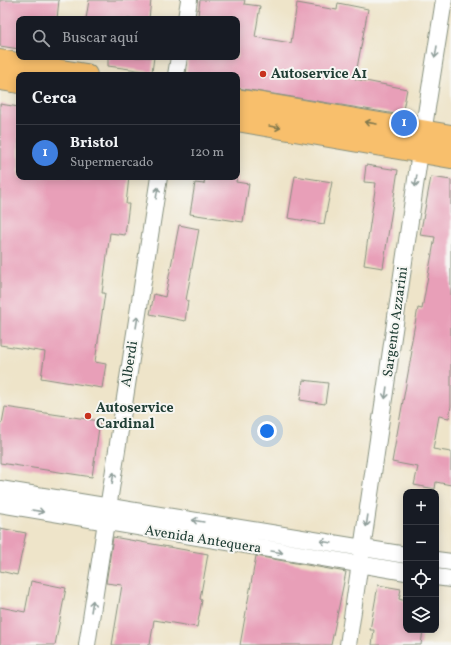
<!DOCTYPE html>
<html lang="es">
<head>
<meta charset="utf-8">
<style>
	:root { --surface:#171b24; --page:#242831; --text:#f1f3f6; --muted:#9ea1a6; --line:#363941; --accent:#1a73e8 }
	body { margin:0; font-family:Vollkorn,serif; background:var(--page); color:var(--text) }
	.controls { position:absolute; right:12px; bottom:12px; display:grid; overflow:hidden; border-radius:8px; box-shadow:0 2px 10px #0003 }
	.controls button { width:36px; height:36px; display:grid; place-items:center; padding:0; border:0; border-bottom:1px solid var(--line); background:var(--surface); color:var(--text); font:20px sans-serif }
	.you { position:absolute; left:267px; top:431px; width:14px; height:14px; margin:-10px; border:3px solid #fff; border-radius:50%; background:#1a73e8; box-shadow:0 0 0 6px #1a73e833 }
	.badge { display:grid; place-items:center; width:26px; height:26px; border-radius:50%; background:var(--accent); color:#fff; font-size:13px; font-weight:700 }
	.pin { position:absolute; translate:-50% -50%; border:2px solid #fff; box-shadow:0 1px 4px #0006 }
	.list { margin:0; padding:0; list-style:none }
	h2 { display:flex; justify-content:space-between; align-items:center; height:52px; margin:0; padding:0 16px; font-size:17px }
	h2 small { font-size:13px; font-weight:400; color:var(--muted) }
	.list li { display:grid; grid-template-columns:26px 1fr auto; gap:12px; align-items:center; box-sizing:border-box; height:56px; padding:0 16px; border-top:1px solid var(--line) }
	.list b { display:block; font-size:15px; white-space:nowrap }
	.list p { margin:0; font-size:13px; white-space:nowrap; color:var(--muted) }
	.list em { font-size:13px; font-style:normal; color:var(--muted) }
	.icon { flex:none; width:22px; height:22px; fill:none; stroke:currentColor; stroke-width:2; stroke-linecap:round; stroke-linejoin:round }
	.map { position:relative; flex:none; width:451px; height:645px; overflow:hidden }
	.search { position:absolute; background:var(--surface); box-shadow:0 2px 10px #0003; left:16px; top:16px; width:224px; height:44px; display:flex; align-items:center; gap:10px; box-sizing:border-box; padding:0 14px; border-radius:8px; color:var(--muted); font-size:15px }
	.panel { position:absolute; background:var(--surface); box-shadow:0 2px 10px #0003; left:16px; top:72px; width:224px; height:108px; border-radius:8px }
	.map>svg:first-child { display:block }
	.building { fill:#e89fb8 }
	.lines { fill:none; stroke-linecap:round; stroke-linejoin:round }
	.street-casing { stroke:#86907e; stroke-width:18 }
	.primary-casing { stroke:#86907e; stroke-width:24 }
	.street { stroke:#fff; stroke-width:16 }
	.primary { stroke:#f8bf6c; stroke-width:22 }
	.oneway { stroke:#8f9e9a }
	.oneway2 { stroke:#81784d }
	.poi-dot { fill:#c8321e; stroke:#f6f6f2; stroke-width:1.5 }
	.labels { text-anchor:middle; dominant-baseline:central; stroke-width:4; stroke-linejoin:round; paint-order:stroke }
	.poi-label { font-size:14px; font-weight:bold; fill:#1f3d34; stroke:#f6f6f2; text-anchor:start }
	.street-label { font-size:14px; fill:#1f3d34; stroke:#f6f6f2 }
</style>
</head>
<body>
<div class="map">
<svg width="451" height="645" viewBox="0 0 451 645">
	<rect width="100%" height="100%" fill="#f6f6f2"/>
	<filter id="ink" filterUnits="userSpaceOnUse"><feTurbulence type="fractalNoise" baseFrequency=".025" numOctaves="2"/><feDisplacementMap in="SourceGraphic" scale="8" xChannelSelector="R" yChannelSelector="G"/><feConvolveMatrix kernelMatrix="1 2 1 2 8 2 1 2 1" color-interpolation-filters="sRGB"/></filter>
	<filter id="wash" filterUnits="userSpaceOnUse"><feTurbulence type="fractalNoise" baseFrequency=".012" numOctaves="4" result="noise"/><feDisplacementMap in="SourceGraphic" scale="16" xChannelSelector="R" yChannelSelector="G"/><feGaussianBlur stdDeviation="0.9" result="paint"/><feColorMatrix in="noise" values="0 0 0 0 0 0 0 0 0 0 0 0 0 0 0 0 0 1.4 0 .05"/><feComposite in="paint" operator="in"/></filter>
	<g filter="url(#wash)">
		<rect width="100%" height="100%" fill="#eee4c9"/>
		<g id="blocks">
			<path class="building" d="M0,0H59L57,19H19V49L0,46Z
				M89,0H151L149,19H86Z
				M200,0H245L244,4L260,6L255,37L291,43L297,3L337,10L338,3L368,9L355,79L407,89L402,115L237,88V75H186L188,57H237V19L198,15Z
				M108,57H154L152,72L108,66Z
				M0,104L19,107V177H129L126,204H129L125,235L110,233L102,293H105L95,362L106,364L102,388L41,378L45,352L0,345Z
				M366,165L398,170L383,268L364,265L376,183L364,182Z
				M295,176L332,182L324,224L288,218Z
				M205,177H237L236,182L249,184L243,222L190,214L195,183L204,184Z
				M431,177L451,180V406L449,418L439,416L433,449L451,452V485L436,482L435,489L414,485L418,467L392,462L412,351L410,350L418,308L422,309L435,237L420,235Z
				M179,225L199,229L186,300L188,301L185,321L150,314L154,294L165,297Z
				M303,380L328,383L325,404L300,400Z
				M5,407L100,421L92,477L0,463V423H2Z
				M0,528L26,533L17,575L0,571Z
				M113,537L208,554L200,599L202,600L197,627L154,620L150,645H112L122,585L106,583Z
				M256,556L346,572L331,645H240Z
				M31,581L66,588L55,645H0V607L25,612Z
				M378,585L401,589L399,599L406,601V630H423L421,645H372L374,630H370Z"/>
		</g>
	</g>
	<g filter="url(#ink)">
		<use href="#blocks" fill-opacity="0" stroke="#86907e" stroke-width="1"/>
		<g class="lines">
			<g class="street-casing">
				<path id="street" d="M186,19L189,0
					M176,75L179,57
					M0,489L406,555
					M0,504L406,572
					M436,560L451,562
					M436,577L451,579
					M87,645L159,177
					M348,645L420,152L444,0"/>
			</g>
			<g class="primary-casing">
				<path id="primary" d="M0,61L86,75
					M0,79L19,82
					M237,100L451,136
					M237,120L451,157"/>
			</g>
			<use href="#street" class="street"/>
			<use href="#primary" class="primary"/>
		</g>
		<defs><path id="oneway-shaft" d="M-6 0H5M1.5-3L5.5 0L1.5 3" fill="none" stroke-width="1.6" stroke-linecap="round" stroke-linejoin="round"/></defs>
		<g class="oneway">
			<use href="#oneway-shaft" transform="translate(436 52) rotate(99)"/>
			<use href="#oneway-shaft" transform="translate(416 181) rotate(98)"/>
			<use href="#oneway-shaft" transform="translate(157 193) rotate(-81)"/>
			<use href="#oneway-shaft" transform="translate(137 322) rotate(-81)"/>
			<use href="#oneway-shaft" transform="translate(386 393) rotate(98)"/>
			<use href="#oneway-shaft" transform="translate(113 478) rotate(-81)"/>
			<use href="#oneway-shaft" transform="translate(38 511) rotate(10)"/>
			<use href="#oneway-shaft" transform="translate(198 521) rotate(-171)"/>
			<use href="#oneway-shaft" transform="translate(367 521) rotate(98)"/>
			<use href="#oneway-shaft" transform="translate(326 542) rotate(-171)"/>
			<use href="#oneway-shaft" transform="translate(277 552) rotate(9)"/>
			<use href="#oneway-shaft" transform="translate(92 606) rotate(-81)"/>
		</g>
		<g class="oneway2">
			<use href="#oneway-shaft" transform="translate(371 123) rotate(-170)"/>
			<use href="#oneway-shaft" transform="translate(275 127) rotate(10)"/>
		</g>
	</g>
	<g class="poi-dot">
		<circle cx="263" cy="74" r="4"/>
		<circle cx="88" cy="416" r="4"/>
	</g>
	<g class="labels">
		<g class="poi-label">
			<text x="271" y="74">Autoservice A1</text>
			<text x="96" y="408">Autoservice<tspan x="96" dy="16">Cardinal</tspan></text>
		</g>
		<g class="street-label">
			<text transform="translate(396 322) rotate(-82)">Sargento Azzarini</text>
			<text transform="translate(130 364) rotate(-81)">Alberdi</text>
			<text transform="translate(203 540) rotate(9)">Avenida Antequera</text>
		</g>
	</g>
</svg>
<div class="controls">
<button>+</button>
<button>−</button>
<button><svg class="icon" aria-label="locate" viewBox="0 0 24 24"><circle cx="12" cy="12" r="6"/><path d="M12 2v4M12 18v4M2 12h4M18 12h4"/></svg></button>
<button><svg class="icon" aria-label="layers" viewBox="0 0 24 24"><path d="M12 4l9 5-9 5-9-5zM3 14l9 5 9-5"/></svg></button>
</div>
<div class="you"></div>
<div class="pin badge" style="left:404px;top:123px;background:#3f7fe0">1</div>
<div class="search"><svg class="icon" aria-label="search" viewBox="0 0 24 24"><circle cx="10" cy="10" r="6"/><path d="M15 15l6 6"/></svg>Buscar aquí</div>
<section class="panel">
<h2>Cerca<small></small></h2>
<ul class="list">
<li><span class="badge" style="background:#3f7fe0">1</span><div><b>Bristol</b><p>Supermercado</p></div><em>120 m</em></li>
</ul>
</section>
</div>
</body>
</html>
